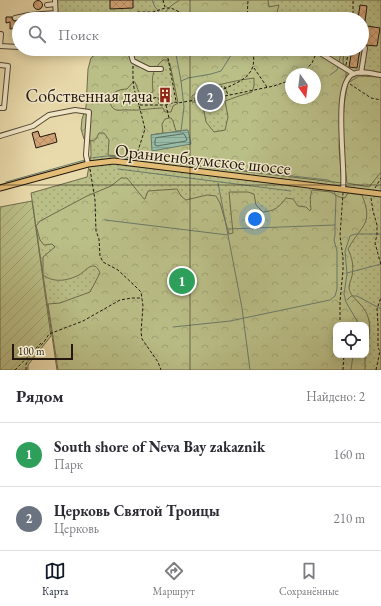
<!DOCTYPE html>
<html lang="ru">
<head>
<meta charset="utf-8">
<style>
	:root { --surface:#fff; --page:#f2f2f3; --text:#2b2b33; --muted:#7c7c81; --line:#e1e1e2; --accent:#111827 }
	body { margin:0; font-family:"EB Garamond",serif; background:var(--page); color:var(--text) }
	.controls { position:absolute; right:12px; bottom:12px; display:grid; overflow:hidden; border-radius:8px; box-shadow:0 2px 10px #0003 }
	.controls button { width:36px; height:36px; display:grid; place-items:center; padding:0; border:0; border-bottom:1px solid var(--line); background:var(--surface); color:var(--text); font:20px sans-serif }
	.compass { position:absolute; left:285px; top:68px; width:36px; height:36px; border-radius:50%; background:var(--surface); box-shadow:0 2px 10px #0003; rotate:166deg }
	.scale { position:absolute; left:12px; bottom:10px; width:61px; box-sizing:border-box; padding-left:4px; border:2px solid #23180f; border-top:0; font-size:11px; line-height:14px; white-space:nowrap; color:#23180f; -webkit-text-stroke:3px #f1e7c8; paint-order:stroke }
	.you { position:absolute; left:255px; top:219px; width:14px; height:14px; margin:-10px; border:3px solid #fff; border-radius:50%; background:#1a73e8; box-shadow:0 0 0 6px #1a73e833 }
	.badge { display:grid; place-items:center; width:26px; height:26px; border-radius:50%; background:var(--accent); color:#fff; font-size:13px; font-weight:700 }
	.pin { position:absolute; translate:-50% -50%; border:2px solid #fff; box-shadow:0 1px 4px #0006 }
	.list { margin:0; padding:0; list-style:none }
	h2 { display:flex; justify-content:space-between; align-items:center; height:52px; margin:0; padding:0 16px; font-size:17px }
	h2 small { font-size:13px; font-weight:400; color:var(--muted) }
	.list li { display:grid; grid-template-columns:26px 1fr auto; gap:12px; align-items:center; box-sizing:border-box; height:64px; padding:0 16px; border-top:1px solid var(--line) }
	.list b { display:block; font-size:15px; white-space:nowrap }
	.list p { margin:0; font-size:13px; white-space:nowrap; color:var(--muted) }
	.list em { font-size:13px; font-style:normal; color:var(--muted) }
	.icon { flex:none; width:22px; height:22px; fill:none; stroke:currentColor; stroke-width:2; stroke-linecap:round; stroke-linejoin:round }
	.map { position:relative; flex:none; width:381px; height:370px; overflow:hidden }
	.search { position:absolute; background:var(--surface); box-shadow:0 2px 10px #0003; left:12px; right:12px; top:12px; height:44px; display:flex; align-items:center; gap:10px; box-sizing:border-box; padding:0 14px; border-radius:22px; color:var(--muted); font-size:15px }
	.sheet { height:180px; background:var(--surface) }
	nav { display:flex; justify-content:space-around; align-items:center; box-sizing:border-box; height:56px; border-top:1px solid var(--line); background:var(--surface); font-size:11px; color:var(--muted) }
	nav a { display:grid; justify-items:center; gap:2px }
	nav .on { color:var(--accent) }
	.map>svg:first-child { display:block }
	.grass { fill:url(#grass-dots); stroke:#6e6b4b; fill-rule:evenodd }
	.forest { fill:url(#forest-crowns); stroke:#6e6b4b; fill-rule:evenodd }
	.garden { fill:url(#garden-furrows); stroke:#6e6b4b }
	.water { fill:url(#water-rules); stroke:#697a6a }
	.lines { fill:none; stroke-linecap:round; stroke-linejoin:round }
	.shore { stroke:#5d6a5b; stroke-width:1 }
	.stream { stroke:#697a6a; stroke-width:1 }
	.building { fill:url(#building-cross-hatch); stroke:#23180f }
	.minor-casing { stroke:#544836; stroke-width:6 }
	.major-casing { stroke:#23180f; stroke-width:7 }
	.path { stroke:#23180f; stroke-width:1; stroke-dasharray:3 2; stroke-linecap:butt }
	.minor { stroke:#f1e7c8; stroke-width:4 }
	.major { stroke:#e4bd76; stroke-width:5 }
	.grid { fill:none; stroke:#23180f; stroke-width:1; stroke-opacity:0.55 }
	.labels { text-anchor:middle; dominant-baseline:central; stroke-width:3; stroke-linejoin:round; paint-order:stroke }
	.poi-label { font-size:18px; fill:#23180f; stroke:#f1e7c8; text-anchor:end }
	.street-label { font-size:18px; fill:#23180f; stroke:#f1e7c8 }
</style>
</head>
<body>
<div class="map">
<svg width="381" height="370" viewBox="0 0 381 370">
	<defs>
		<pattern id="grass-dots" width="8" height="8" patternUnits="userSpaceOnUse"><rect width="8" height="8" fill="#babe87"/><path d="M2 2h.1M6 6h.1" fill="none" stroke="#a0a373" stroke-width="1.8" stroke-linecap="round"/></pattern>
		<pattern id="forest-crowns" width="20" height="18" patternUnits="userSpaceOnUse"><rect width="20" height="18" fill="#babe87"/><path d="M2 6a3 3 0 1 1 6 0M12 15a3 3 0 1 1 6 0" fill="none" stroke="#a0a373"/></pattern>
		<pattern id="garden-furrows" width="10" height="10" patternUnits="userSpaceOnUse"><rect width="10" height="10" fill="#babe87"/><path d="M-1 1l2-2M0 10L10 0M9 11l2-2" fill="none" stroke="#a0a373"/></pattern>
		<pattern id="water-rules" width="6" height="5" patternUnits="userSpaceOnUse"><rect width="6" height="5" fill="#97bba7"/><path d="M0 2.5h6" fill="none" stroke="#82a08f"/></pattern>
		<pattern id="building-cross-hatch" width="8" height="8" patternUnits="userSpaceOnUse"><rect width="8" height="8" fill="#d5a578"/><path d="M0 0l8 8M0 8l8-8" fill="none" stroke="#b78d67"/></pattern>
	</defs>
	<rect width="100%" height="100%" fill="#e9daab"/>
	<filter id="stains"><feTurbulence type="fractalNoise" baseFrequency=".005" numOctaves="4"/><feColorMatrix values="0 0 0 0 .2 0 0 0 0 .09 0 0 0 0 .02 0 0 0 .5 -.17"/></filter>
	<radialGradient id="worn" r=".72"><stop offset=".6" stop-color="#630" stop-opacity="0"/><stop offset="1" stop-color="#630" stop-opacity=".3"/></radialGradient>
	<path class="grass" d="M56,0H381V370H57L31,193L87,177L91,155L90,110L93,49H362V19H58ZM291,74H315V98H291ZM336,325H366V355H336Z"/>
	<path class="forest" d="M180,0H268L269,7L279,5L276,16L274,19H159L172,5Z
		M327,14L349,15L348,19H324Z
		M117,49H344L343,62L346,70V76L341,97L339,148L342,183L108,155L109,140L104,133H99L96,139L93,141L84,139L81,129L82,119L86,107L88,69L91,58L98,52L108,53L116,52ZM163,60H167L170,64L178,103L173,106L171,112H165L163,108C151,108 139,111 128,110C124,109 120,111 116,110C108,107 109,96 115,92C119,90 123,89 127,89L133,82H135L140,95L144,96L153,92C152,77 151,71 163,60ZM291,74H315V98H291ZM254,78V86L252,92L239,96L225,101L228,117L225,130L214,132L206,122L203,106L197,102H192V96L196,93L198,90L201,89C219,85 236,80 254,78ZM169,118H171L173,121L176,131H181L151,135L163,133L162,124L165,119Z
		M359,76L381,77V172L369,187L347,183C343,151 340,115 348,83Z
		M121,178H127L144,199H145L148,191L177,189L181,196L186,200L207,195L216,196L220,203L229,234L233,233L229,192H248L254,194L256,205L263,212C275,211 279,207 286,198L293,199L298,206L306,207L310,211L311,209C310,203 310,196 312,190L331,192L339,197L345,198L348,193L362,195C374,225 361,225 348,249C352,258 354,265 352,276C351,280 349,284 349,288C350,295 355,298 359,303C374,318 370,333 366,352V325H336V355H365V370H58L48,304L60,303L90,292L100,273C94,258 86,271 79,275C67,281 54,283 43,275V257L55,247L52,244L44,245L40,240L36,226L40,221L87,196L111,186Z"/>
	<path class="garden" d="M32,201L51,336L28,365V370H0V207Z"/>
	<path class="water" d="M188,130L191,144L152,151L151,135Z"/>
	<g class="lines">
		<path class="shore" d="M184,134L187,139L186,141L157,146L155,145V140L156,138Z"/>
		<path class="stream" d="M152,0L155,7L165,19
			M175,49L181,81L184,107L181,131
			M339,62L342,49
			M330,75L337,70L338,66
			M181,81L188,78L211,74L221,71L235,49
			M91,158L107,156L158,161L328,180L334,183
			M118,169L291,191
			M6,182L85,160
			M218,183L242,308L250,370
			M105,220L228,235
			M228,229L335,225L336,197L334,191
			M347,273L381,264
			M347,300L351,296H357L381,309
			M358,325L357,321L346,302L344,294L347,274L345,251L350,236L355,234H381
			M173,327L230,321L330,300L335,296L337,289V251L334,240L335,235V225
			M351,370L353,355"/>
	</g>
	<path class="building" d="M110,0H133V8L110,9Z
		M33.5 5a4.5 4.5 0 1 1 9 0a4.5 4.5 0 1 1-9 0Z
		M360,5L367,6L364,29H362V19H358Z
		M100,13H113V19H100Z
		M6,17H12V19L14,21H19V28L10,29V22L6,23Z
		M367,26L380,28L377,46L365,45Z
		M352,49H360L357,68L349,67Z
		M170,91L171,97L160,100L159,94Z
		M214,92L217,93V98L205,101L203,95Z
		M38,131L40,137L55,133L57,142L36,148L32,133Z"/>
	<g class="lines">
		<g class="minor-casing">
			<path id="minor" d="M55,0L56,19
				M47,5L55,4
				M15,18L29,15L56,13
				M0,46L19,47
				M0,46L1,34
				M109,49L130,51L133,61L149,69H161
				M317,51L354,74
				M0,65L8,66L4,108H0
				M361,73L365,48
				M0,136L33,126L49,115L75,110L89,112L86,155L88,164
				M343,189C346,167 332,84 353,74C361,70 373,74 381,75"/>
		</g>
		<g class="major-casing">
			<path id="major" d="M0,188L88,164L114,161L381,194"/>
		</g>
		<path class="path" d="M163,0L165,7
			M153,13L154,19
			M131,19L136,12H153L165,8H171L188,16L190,19
			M247,19L248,0
			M353,19V0
			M158,49L167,53L176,101
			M134,51L146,49
			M346,65L349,49
			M133,66C133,77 132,91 139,100L142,101L158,97L159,104
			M254,68L267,87
			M302,74L312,63L315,56
			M350,84L371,98L381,100
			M218,90L220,100L202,104L200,94Z
			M219,91C239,82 260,76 252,49
			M220,97L274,86L291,80
			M137,98L139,105
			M195,99L198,91L220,87H225L228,95
			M166,105L169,118
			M136,157L145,129L139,105H166L176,102L178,103L201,99
			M90,169L95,200L96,231L99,239L100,256L103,262L118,270L135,286L141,292L143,306L141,332L142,339L158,362L161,370
			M375,188L381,178
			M371,198L373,211L377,225V235L375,243L381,265
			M340,325V302L343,270V258L340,236L343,193
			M15,370L41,343
			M26,370V364L30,357L44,342L49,334L83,321L120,300L132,298H142
			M343,370L344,355
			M376,370L380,351L378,348V325L377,309L381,297"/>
		<use href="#minor" class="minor"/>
		<use href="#major" class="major"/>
	</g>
	<path class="grid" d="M190,0V19M190,49V370M0,185H381"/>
	<defs>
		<g id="building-bare" transform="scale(1.2)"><path d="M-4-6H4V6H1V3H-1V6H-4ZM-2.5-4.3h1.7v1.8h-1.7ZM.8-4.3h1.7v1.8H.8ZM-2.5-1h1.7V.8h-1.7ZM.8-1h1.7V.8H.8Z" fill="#8f2418" stroke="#f1e7c8" stroke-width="2.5" paint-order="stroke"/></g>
	</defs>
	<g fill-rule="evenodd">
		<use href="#building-bare" x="165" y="95"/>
	</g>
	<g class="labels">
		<g class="poi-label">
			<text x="153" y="95">Собственная дача</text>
		</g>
		<g class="street-label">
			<text transform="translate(203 159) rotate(6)">Ораниенбаумское шоссе</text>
		</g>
	</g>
	<rect width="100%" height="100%" filter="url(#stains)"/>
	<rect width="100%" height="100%" fill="url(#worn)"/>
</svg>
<div class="controls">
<button><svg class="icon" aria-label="locate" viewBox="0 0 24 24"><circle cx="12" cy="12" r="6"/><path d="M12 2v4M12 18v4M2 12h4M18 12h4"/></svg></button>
</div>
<svg class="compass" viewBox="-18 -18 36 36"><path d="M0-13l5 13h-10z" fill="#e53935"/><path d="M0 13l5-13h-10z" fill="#7c7c81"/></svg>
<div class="scale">100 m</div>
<div class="you"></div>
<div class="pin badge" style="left:182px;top:281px;background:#2e9e5b">1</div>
<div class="pin badge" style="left:210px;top:97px;background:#6b7280">2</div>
<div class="search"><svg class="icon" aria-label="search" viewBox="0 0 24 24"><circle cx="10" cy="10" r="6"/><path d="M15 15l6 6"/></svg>Поиск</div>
</div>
<section class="sheet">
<h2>Рядом<small>Найдено: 2</small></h2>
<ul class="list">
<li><span class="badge" style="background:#2e9e5b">1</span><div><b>South shore of Neva Bay zakaznik</b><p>Парк</p></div><em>160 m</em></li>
<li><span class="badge" style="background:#6b7280">2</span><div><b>Церковь Святой Троицы</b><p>Церковь</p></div><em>210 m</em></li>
</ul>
</section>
<nav>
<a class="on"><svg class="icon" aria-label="map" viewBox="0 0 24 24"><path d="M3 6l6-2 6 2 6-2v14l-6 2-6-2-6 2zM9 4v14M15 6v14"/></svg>Карта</a>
<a><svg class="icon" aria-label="directions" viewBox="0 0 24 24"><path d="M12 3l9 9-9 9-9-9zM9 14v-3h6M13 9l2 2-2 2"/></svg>Маршрут</a>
<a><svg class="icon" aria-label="saved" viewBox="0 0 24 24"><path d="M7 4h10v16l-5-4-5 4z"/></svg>Сохранённые</a>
</nav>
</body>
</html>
